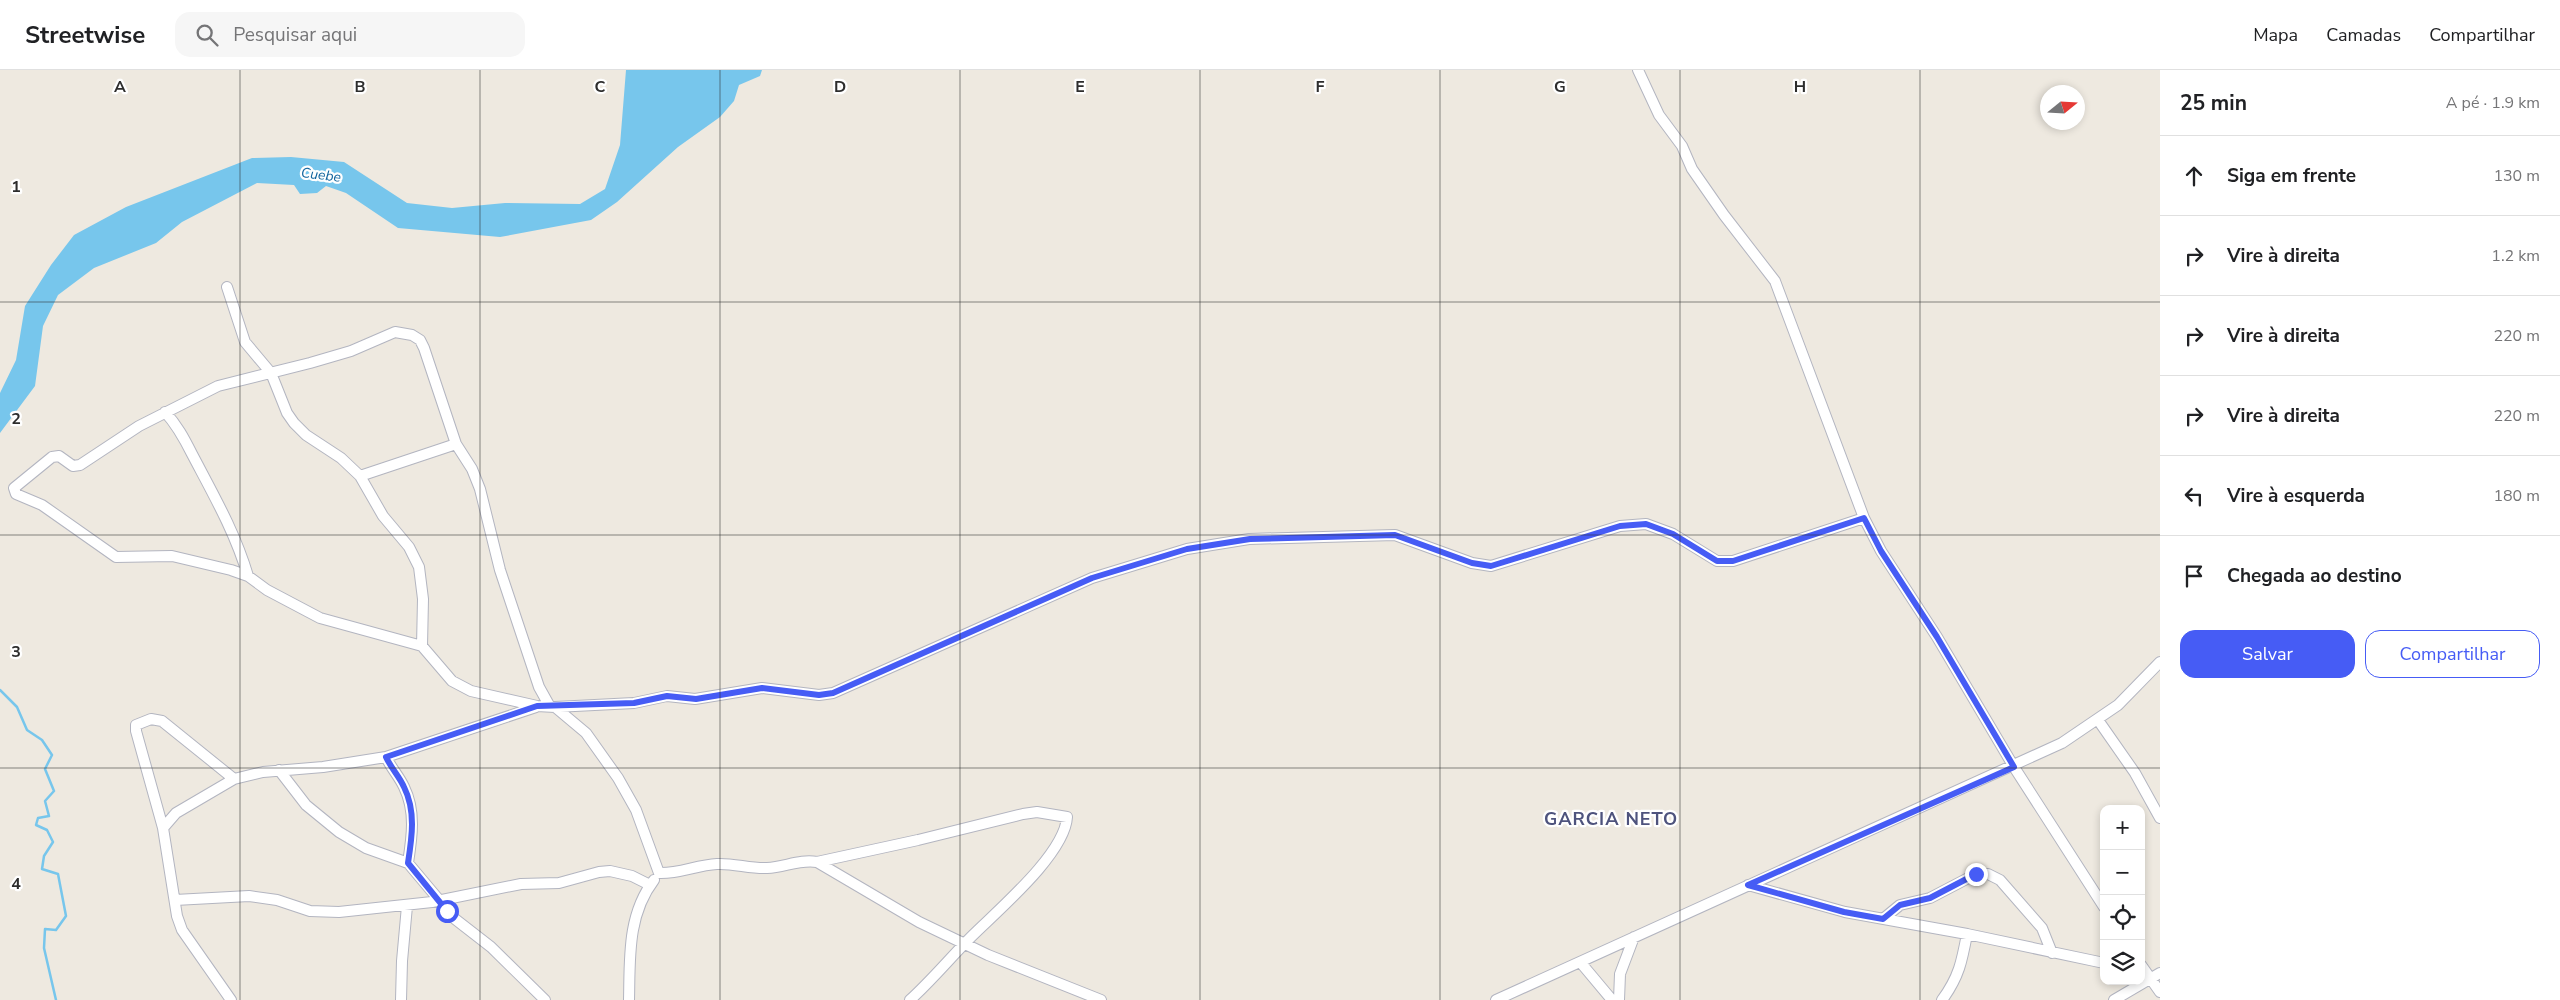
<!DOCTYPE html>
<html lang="pt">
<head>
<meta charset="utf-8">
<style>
	:root { --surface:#fff; --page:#f6f6f6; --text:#202124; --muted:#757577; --line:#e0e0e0; --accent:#465cf5 }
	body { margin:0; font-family:"Nunito Sans",sans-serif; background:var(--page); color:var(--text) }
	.controls { position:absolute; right:15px; bottom:15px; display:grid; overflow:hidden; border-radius:10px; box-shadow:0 2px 8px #0003 }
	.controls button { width:45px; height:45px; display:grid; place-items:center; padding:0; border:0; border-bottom:1px solid var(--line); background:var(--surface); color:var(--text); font:25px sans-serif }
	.compass { position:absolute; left:2040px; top:15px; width:45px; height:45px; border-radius:50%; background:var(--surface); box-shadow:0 2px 8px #0003; rotate:72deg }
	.stop { position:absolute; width:15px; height:15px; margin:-11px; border:4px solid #465cf5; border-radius:50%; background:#fff }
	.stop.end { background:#465cf5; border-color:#fff; box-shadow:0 1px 5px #0008 }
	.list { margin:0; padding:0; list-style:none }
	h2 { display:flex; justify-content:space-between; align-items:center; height:65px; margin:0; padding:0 20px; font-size:21px }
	h2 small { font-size:16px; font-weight:400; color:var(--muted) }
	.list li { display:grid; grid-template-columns:32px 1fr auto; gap:15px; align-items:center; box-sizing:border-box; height:80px; padding:0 20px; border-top:1px solid var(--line) }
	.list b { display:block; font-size:19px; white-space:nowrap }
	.list em { font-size:16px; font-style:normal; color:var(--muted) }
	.actions { display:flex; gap:10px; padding:15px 20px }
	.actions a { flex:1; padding:11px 0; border:1px solid var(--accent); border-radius:15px; text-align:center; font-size:18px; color:var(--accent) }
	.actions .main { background:var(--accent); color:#fff }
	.icon { flex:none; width:28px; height:28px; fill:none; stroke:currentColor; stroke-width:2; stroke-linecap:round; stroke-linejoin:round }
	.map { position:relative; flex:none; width:2160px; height:930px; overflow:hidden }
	header { display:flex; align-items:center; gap:30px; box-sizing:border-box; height:70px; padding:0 25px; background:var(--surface); border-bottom:1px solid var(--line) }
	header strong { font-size:24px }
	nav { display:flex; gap:28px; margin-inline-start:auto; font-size:18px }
	.search { width:350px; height:45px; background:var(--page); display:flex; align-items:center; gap:12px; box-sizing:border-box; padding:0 18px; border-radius:15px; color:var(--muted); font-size:19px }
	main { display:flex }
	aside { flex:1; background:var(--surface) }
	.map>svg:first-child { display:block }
	.water { fill:#77c6ec }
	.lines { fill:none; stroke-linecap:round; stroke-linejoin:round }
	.stream { stroke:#77c6ec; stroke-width:2.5 }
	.minor-casing { stroke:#b3b5c0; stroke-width:12 }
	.minor { stroke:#fff; stroke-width:10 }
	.route { stroke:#465cf5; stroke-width:6 }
	.grid { fill:none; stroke:#2d2d2d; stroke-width:1; stroke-opacity:0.55 }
	.labels { text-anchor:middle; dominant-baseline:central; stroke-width:4.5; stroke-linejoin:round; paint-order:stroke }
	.water-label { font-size:14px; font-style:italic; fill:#11649d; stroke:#fff }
	.district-label { font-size:18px; font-weight:bold; letter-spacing:1px; fill:#4e537d; stroke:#fff }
	.grid-label { font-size:16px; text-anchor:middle; font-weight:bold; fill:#2d2d2d; stroke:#fff; stroke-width:4.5; stroke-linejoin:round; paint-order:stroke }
</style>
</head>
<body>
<header>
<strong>Streetwise</strong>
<div class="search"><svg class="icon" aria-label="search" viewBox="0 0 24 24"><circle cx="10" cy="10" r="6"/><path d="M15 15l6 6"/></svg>Pesquisar aqui</div>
<nav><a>Mapa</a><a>Camadas</a><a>Compartilhar</a></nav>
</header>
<main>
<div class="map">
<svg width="2160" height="930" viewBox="0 0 2160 930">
	<rect width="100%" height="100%" fill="#eee9e0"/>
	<path class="water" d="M626,0H762L760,6L739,15L734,31L720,47L678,77L617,132L591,150L500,167L398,158L346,123L326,116L317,123L300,124L294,115L257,113L182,152L156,173L94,198L58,225L43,256L35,316L0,363V323L16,290L25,236L51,195L74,165L126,137L252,88L291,87L344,92L407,133L452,138L505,133L580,134L605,119L620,75Z"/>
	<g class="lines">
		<path class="stream" d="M0,620L17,637L27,660L42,670L52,685L45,699L54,721L45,731L49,746L38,748L36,755L47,760L53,772L44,786L42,799L58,804L66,846L56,860L45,859L44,878L56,930"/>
		<g class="minor-casing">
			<path id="minor" d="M1638,0L1659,45L1682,76L1692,99L1724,145L1775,211L1864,448L1881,481L1937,567L2014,697L2104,837
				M227,217L245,272L271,303L287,343L294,353L306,365L341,388L360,406L383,446L409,477L419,497L423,529L422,576
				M165,342C177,355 184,368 192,384C213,424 235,462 248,506
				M360,406L456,374
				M549,635L539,617L500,500L480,419L472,399L456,374L424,278L420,270L412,265L395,262L351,281L310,293L218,316L139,356L80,395L73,396L59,386L52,387L14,418L16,424L42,435L116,487L172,486L231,500L248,506L267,520L320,548L422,576L452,611L471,621L537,636L555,637L586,663L618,708L636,740L659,803
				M555,637L634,633L667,626L695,629L762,618L819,625L833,623L1092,508L1187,479L1249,469L1395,465L1472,493L1491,496L1620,456L1646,454L1673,464L1717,491H1733L1864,448
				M2098,650L2135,703L2160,748
				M386,687C391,698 399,706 404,717C416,741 412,767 408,793
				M279,700L306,735L339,762L366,778L408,793L455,849L491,877L545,930
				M163,758L176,743L234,709L263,702L323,697L386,687L536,637
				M817,792L918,770L1023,744L1037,742L1067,747C1065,784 997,841 971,867C950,888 932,910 910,930
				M659,803C678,804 697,795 717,794C733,793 751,799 767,798C785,797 800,789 817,792L919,852L988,885L1101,930
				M1748,815L1845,842L1967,864L2104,893
				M175,830L249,826L277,830L310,841L339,842L432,832L521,814L559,813L599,802L610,801L632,806L650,815
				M1883,849L1900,835L1930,828L1976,804H1988L2000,810L2042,858L2052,883
				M1581,893L1612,930
				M2141,895L2160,922
				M231,930L182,860L177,846L163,758L136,661V655L151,649L162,651L234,709
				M401,930L402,891L407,836
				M629,930C630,889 627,845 654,810
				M1496,930L2062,673L2118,635L2160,592
				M1619,930L1620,904L1634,867
				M1942,930C1959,907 1962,891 1967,864
				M2114,930L2160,903"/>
		</g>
		<use href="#minor" class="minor"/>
	</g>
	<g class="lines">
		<path class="route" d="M447,841L408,793C412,767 416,741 404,717C399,706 391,698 386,687L537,636L634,633L667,626L696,629L762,618L819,625L833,623L1092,508L1187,479L1250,469L1395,465L1472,493L1491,496L1620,456L1646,454L1673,464L1717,491H1733L1864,448L1881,481L1937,567L2014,697L1748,815L1844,842L1883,849L1900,835L1930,828L1976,804"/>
	</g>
	<path class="grid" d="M240,0V930M480,0V930M720,0V930M960,0V930M1200,0V930M1440,0V930M1680,0V930M1920,0V930M0,232H2160M0,465H2160M0,698H2160"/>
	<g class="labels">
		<g class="water-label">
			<text transform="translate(321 105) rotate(7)">Cuebe</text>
		</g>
		<g class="district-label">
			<text x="1611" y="749">GARCIA NETO</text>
		</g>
	</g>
	<g class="grid-label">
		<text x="120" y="22">A</text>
		<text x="360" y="22">B</text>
		<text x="600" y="22">C</text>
		<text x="840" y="22">D</text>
		<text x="1080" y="22">E</text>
		<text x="1320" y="22">F</text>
		<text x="1560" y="22">G</text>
		<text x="1800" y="22">H</text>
		<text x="16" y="122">1</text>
		<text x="16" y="354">2</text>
		<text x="16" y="587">3</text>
		<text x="16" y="819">4</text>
	</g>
</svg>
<div class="controls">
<button>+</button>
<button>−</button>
<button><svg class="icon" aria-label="locate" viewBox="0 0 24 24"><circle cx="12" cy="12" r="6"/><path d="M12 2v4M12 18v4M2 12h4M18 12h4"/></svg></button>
<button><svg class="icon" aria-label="layers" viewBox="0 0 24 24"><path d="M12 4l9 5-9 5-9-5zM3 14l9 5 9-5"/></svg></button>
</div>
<svg class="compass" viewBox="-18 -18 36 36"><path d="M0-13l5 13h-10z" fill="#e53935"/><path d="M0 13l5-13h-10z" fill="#757577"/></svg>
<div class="stop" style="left:447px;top:841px"></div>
<div class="stop end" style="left:1976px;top:804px"></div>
</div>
<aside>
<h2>25 min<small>A pé · 1.9 km</small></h2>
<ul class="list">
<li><svg class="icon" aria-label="ahead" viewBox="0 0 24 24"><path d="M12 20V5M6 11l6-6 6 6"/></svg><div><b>Siga em frente</b></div><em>130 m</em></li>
<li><svg class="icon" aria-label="right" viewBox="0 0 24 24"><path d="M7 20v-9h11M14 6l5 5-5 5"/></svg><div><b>Vire à direita</b></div><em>1.2 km</em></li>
<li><svg class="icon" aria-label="right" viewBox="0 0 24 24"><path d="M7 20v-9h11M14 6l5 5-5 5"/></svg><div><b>Vire à direita</b></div><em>220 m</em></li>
<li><svg class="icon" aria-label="right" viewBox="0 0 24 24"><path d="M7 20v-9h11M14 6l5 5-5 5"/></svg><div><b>Vire à direita</b></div><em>220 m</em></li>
<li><svg class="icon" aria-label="left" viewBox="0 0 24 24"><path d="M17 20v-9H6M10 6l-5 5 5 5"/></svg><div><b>Vire à esquerda</b></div><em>180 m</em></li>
<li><svg class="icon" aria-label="arrive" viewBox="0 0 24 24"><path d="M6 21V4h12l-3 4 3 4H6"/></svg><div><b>Chegada ao destino</b></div></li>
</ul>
<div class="actions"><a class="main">Salvar</a><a>Compartilhar</a></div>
</aside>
</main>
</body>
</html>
